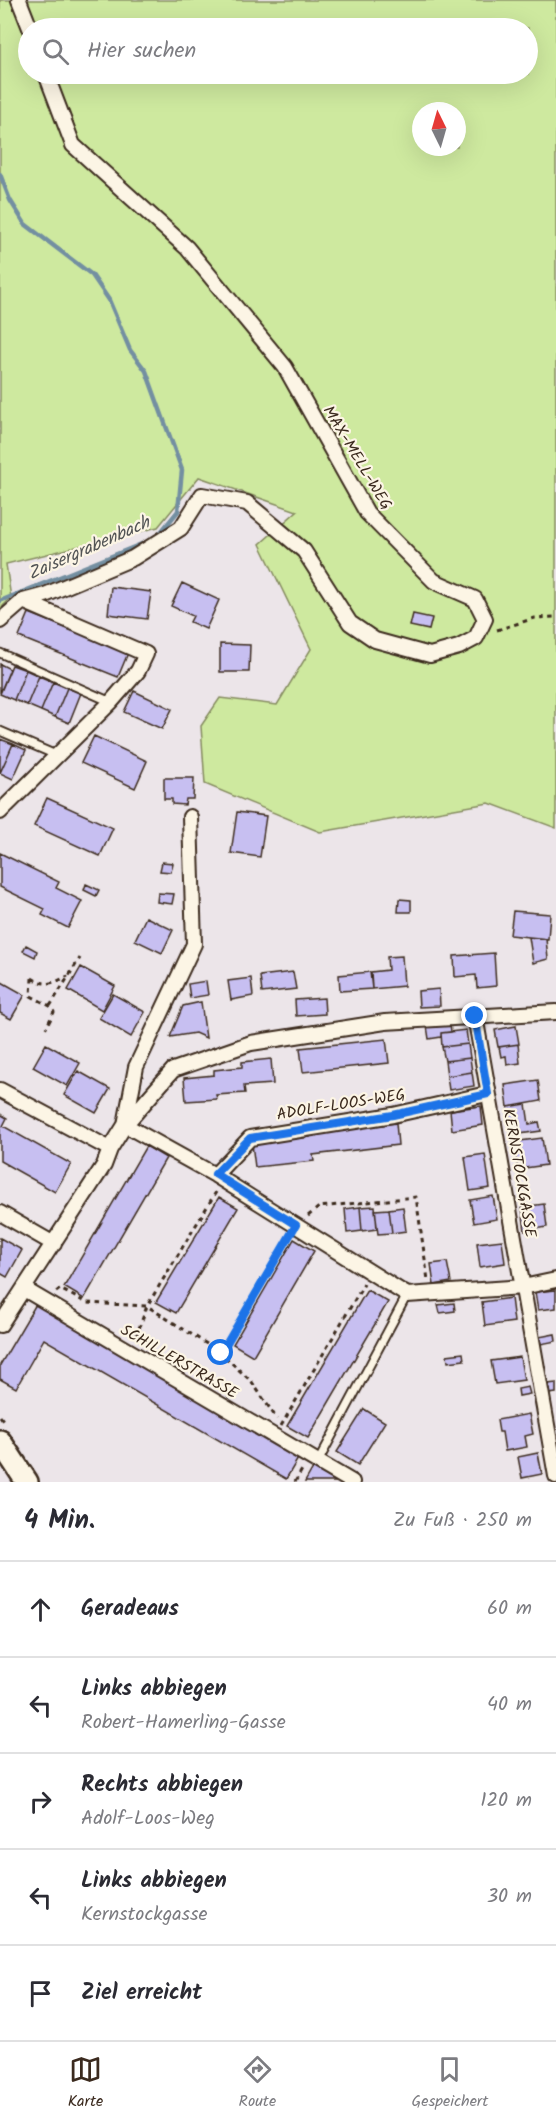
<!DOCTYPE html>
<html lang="de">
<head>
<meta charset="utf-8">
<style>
	:root { --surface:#fff; --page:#f7f7f7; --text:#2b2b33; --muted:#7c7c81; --line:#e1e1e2; --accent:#3b2a1e }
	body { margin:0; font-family:Kalam,sans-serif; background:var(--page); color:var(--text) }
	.compass { position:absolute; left:412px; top:102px; width:54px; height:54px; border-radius:50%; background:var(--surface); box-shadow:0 6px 24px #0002; rotate:355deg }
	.stop { position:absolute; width:18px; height:18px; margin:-14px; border:4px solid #1a73e8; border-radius:50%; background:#fff }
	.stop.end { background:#1a73e8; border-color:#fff; box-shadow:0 2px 6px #0008 }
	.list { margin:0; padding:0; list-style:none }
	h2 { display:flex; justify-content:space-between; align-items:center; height:78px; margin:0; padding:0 24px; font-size:26px }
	h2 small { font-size:20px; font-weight:400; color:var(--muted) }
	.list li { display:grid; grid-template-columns:39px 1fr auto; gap:18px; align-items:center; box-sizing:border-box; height:96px; padding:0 24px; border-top:2px solid var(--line) }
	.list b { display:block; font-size:22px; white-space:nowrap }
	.list p { margin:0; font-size:20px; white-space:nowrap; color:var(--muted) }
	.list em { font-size:20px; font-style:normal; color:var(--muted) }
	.icon { flex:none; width:33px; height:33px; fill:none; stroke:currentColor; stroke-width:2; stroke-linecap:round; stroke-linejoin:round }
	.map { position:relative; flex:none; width:556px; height:1482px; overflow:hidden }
	.search { position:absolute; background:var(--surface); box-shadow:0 6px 24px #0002; left:18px; right:18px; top:18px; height:66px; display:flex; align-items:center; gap:15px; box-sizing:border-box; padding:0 21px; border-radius:33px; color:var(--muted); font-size:22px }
	.sheet { height:558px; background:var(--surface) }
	nav { display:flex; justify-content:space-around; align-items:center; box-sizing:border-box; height:84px; border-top:2px solid var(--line); background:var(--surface); font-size:16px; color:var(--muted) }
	nav a { display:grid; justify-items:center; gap:3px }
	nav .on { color:var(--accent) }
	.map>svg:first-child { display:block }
	.green { fill:#cee99f; stroke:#848a5e; stroke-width:1.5; fill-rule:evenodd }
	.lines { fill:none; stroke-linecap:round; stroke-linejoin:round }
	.stream { stroke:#738fa1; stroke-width:4.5 }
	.building { fill:#c7bff1; stroke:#3b2a1e; stroke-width:1.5 }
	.lane-casing { stroke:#3b2a1e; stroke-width:11 }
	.street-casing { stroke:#3b2a1e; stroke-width:18 }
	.primary-casing { stroke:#3b2a1e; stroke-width:26 }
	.path { stroke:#3b2a1e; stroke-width:3; stroke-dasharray:4.5 4.5; stroke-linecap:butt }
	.lane { stroke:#fcf5e5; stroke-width:7 }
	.street { stroke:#fcf5e5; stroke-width:14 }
	.primary { stroke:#fcf5e5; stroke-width:21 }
	.route { stroke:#1a73e8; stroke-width:8 }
	.labels { text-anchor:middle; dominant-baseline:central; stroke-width:4.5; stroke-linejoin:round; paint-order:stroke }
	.street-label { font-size:16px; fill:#3b2a1e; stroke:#fcf5e5 }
	.water-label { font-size:18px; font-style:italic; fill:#525455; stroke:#fcf5e5 }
</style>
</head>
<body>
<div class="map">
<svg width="556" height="1482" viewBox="0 0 556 1482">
	<rect width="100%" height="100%" fill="#ece5e9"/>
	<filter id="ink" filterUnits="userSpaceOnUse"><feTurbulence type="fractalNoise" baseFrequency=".0167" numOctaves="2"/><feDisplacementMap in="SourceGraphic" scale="12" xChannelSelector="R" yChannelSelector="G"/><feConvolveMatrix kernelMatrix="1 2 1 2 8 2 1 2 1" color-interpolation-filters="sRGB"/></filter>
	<g filter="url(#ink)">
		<path class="green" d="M0,0H556V828L489,803L320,832L205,784L201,726L220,698L277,705L311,649L260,544L297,511L199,477L158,527L6,564L11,598L0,609ZM28,28H528V74H28ZM421,111H457V147H421Z"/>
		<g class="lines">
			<path class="stream" d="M0,174L10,200L25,224L92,275L109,300L130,350L146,371L182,470L178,511L157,537
				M0,601L149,541"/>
		</g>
		<path class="building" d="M182,583L219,600L206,629L190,622L193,616L171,606Z
			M111,587L151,592L147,619L108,614Z
			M29,613L128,653L118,677L19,637Z
			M413,614L432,618L429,630L410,626Z
			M220,644L250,645L249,672H220Z
			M0,664L10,669L0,693Z
			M12,665L26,670L14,700L0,694Z
			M26,670L39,676L27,705L14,700Z
			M39,676L53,682L41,711L27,705Z
			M53,682L67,688L55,717L41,711Z
			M67,688L81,693L69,723L55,717Z
			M134,691L172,709L162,729L124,712Z
			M94,736L147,761L135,788L81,763Z
			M0,739L13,744L0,773Z
			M13,744L26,750L13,779L0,773Z
			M164,778H194L193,799H186L185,805L172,804V799H164Z
			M47,798L113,828L100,856L34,826Z
			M237,812L266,816L260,857L231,853Z
			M0,853L59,882L56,888L82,901L68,928L42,915L45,909L0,887Z
			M162,862L173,863L171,872L160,871Z
			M86,884L99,890L96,896L84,890Z
			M158,893L174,894L172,904L157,902Z
			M399,899L411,900V912H398Z
			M513,911L550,914L548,939L510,935Z
			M146,917L173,930L162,953L135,940Z
			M529,937L546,939L548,959L533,963Z
			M26,945L37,951L35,957L23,951Z
			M494,953L496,986L477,988L476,975L455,977L454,956Z
			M402,956L404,986L372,989L371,972L388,970L387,957Z
			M81,967L115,986L102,1010L68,990Z
			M293,972L296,989L262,993L260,976Z
			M370,972L372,989L340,991L339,975Z
			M251,978L253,996L231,1000L228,981Z
			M0,981L25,995L11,1019L0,1013Z
			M206,981L208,995L190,998L188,984Z
			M439,989L440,1006L419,1007L418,991Z
			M113,994L145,1012L131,1037L99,1018Z
			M324,998L325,1014L296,1016L295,1000Z
			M201,1002L206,1038L195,1033L170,1037L183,1006Z
			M450,1023L451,1032L441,1033V1037L429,1039L427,1026Z
			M516,1026L519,1044L498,1047L495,1030Z
			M466,1030L468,1044L442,1047L441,1033Z
			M386,1039L389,1063L303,1072L300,1048Z
			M46,1044L80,1063L67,1086L33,1067Z
			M468,1044L470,1058L445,1061L442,1047Z
			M518,1044L520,1063L507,1065L506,1056L501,1057L499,1047Z
			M470,1058L472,1072L447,1076L445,1061Z
			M271,1059L273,1084L244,1086L245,1093L216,1095L217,1099L186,1101L184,1078L214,1075V1070L242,1067V1062Z
			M78,1071L110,1089L96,1113L64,1095Z
			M472,1072L474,1086L449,1090L447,1076Z
			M538,1080L541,1101L508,1107L505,1085Z
			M526,1104L529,1124L539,1122L541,1131L512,1135L508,1107Z
			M481,1106L483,1125L452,1130L450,1110Z
			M0,1114L7,1118L3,1126L71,1164L55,1192L0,1161Z
			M396,1123L398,1145L313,1155L314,1161L255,1167L252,1144L310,1137V1133Z
			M542,1138L546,1165L518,1169L513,1142Z
			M146,1146L166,1158L84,1299L64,1287Z
			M485,1154L490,1188L470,1191L465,1157Z
			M493,1196L497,1219L474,1223L470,1200Z
			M219,1197L238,1208L176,1313L156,1302Z
			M544,1204L547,1227L525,1231L522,1207Z
			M375,1206L377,1229L362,1231L360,1207Z
			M360,1207L362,1231L347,1233L345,1209Z
			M403,1207L406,1231L392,1233L389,1209Z
			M389,1209L392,1233L378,1234L375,1210Z
			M0,1238L22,1250L7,1277L0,1273Z
			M294,1239L314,1251L253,1356L233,1344Z
			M502,1240L505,1263L480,1267L477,1243Z
			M447,1262L451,1282L434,1285L431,1264Z
			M367,1290L388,1302L308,1438L287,1426Z
			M556,1290V1308L538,1310L535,1292Z
			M511,1298L514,1322L485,1326L482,1302Z
			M454,1303L455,1311L440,1313L438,1305Z
			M36,1304L299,1457L286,1479L44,1339L16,1388L0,1379V1365Z
			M555,1334L556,1341L541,1344L539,1337Z
			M463,1353L464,1360L448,1362L447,1355Z
			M520,1357L524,1380L495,1384L491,1361Z
			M556,1383V1393L549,1394L548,1384Z
			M528,1387L530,1394L519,1396L518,1389Z
			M364,1409L385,1422L358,1465L337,1452Z
			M529,1414L533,1434L525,1436L527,1447L505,1451L502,1432H499L497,1420Z
			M538,1453L542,1474L522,1478L518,1457Z
			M313,1468L338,1482H305Z"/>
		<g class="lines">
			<g class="lane-casing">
				<path id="lane" d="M0,653L111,702
					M0,731L56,755
					M318,1462L407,1295"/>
			</g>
			<g class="street-casing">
				<path id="street" d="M19,0L30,28
					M0,621L23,601L45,595L133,558L181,528L202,495L247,503L304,551L350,623L375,640L430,655L459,647L476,638L485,619L475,599L434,581L367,513L285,367L187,248L73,145L46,74
					M0,812L111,702L138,671L146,654L23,601
					M556,1012L385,1022L251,1043L173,1070L125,1125L215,1175L407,1295L523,1287L556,1280
					M475,1016L556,1476
					M0,1090L110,1149
					M215,1175L250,1138L393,1115L487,1094
					M0,1213L54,1244
					M24,1289L352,1482
					M0,1325L104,1165L110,1149L125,1125L136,1067L194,944L190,817"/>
			</g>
			<g class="primary-casing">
				<path id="primary" d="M0,1441L27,1482"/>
			</g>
			<path class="path" d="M497,630L535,618L556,617
				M32,978L31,996L50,1006L54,1012L46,1028
				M32,978C46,987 54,983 68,976
				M50,1006L80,958
				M308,1216L319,1207L416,1197L428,1280
				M56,1292L60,1289L87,1303L147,1306L221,1353L252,1382L277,1419
				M136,1337L147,1306L216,1192
				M221,1353L288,1239
				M0,1416L5,1423
				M281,1426L364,1284
				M295,1482L303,1468"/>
			<use href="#lane" class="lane"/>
			<use href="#street" class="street"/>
			<use href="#primary" class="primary"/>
		</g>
	</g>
	<g class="lines" filter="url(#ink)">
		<path class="route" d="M221,1353L296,1225L215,1174L250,1138L393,1115L488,1094L475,1016"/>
	</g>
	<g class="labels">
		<g class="street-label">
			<text transform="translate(357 458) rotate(59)">MAX-MELL-WEG</text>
			<text transform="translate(341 1105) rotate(-9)">ADOLF-LOOS-WEG</text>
			<text transform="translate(519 1173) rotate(80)">KERNSTOCKGASSE</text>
			<text transform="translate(179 1362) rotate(30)">SCHILLERSTRASSE</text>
		</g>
		<g class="water-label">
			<text transform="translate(89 549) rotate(-24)">Zaisergrabenbach</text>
		</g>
	</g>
</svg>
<svg class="compass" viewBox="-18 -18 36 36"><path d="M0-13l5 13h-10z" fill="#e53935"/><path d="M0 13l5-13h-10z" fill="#7c7c81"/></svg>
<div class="stop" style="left:221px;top:1353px"></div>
<div class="stop end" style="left:475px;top:1016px"></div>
<div class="search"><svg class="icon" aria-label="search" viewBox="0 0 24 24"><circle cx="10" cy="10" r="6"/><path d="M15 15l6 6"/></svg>Hier suchen</div>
</div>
<section class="sheet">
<h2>4 Min.<small>Zu Fuß · 250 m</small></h2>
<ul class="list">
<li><svg class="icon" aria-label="ahead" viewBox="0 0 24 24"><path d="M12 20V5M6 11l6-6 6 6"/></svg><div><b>Geradeaus</b></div><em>60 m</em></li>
<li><svg class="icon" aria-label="left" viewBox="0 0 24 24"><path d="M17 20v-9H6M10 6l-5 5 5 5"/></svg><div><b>Links abbiegen</b><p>Robert-Hamerling-Gasse</p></div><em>40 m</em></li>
<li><svg class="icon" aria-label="right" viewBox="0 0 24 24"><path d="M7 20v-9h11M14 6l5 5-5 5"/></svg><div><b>Rechts abbiegen</b><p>Adolf-Loos-Weg</p></div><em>120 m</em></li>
<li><svg class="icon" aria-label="left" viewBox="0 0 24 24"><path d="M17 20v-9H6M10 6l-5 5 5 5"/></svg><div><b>Links abbiegen</b><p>Kernstockgasse</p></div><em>30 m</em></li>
<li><svg class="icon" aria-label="arrive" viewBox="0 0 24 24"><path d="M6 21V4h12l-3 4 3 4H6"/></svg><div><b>Ziel erreicht</b></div></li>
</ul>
</section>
<nav>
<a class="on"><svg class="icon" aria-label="map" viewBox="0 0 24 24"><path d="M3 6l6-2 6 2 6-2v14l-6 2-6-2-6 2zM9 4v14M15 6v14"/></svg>Karte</a>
<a><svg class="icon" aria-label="directions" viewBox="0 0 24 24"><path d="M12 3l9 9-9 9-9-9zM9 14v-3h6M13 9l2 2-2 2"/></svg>Route</a>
<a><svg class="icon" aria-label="saved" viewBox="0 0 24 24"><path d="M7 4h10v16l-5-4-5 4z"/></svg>Gespeichert</a>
</nav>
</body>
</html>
